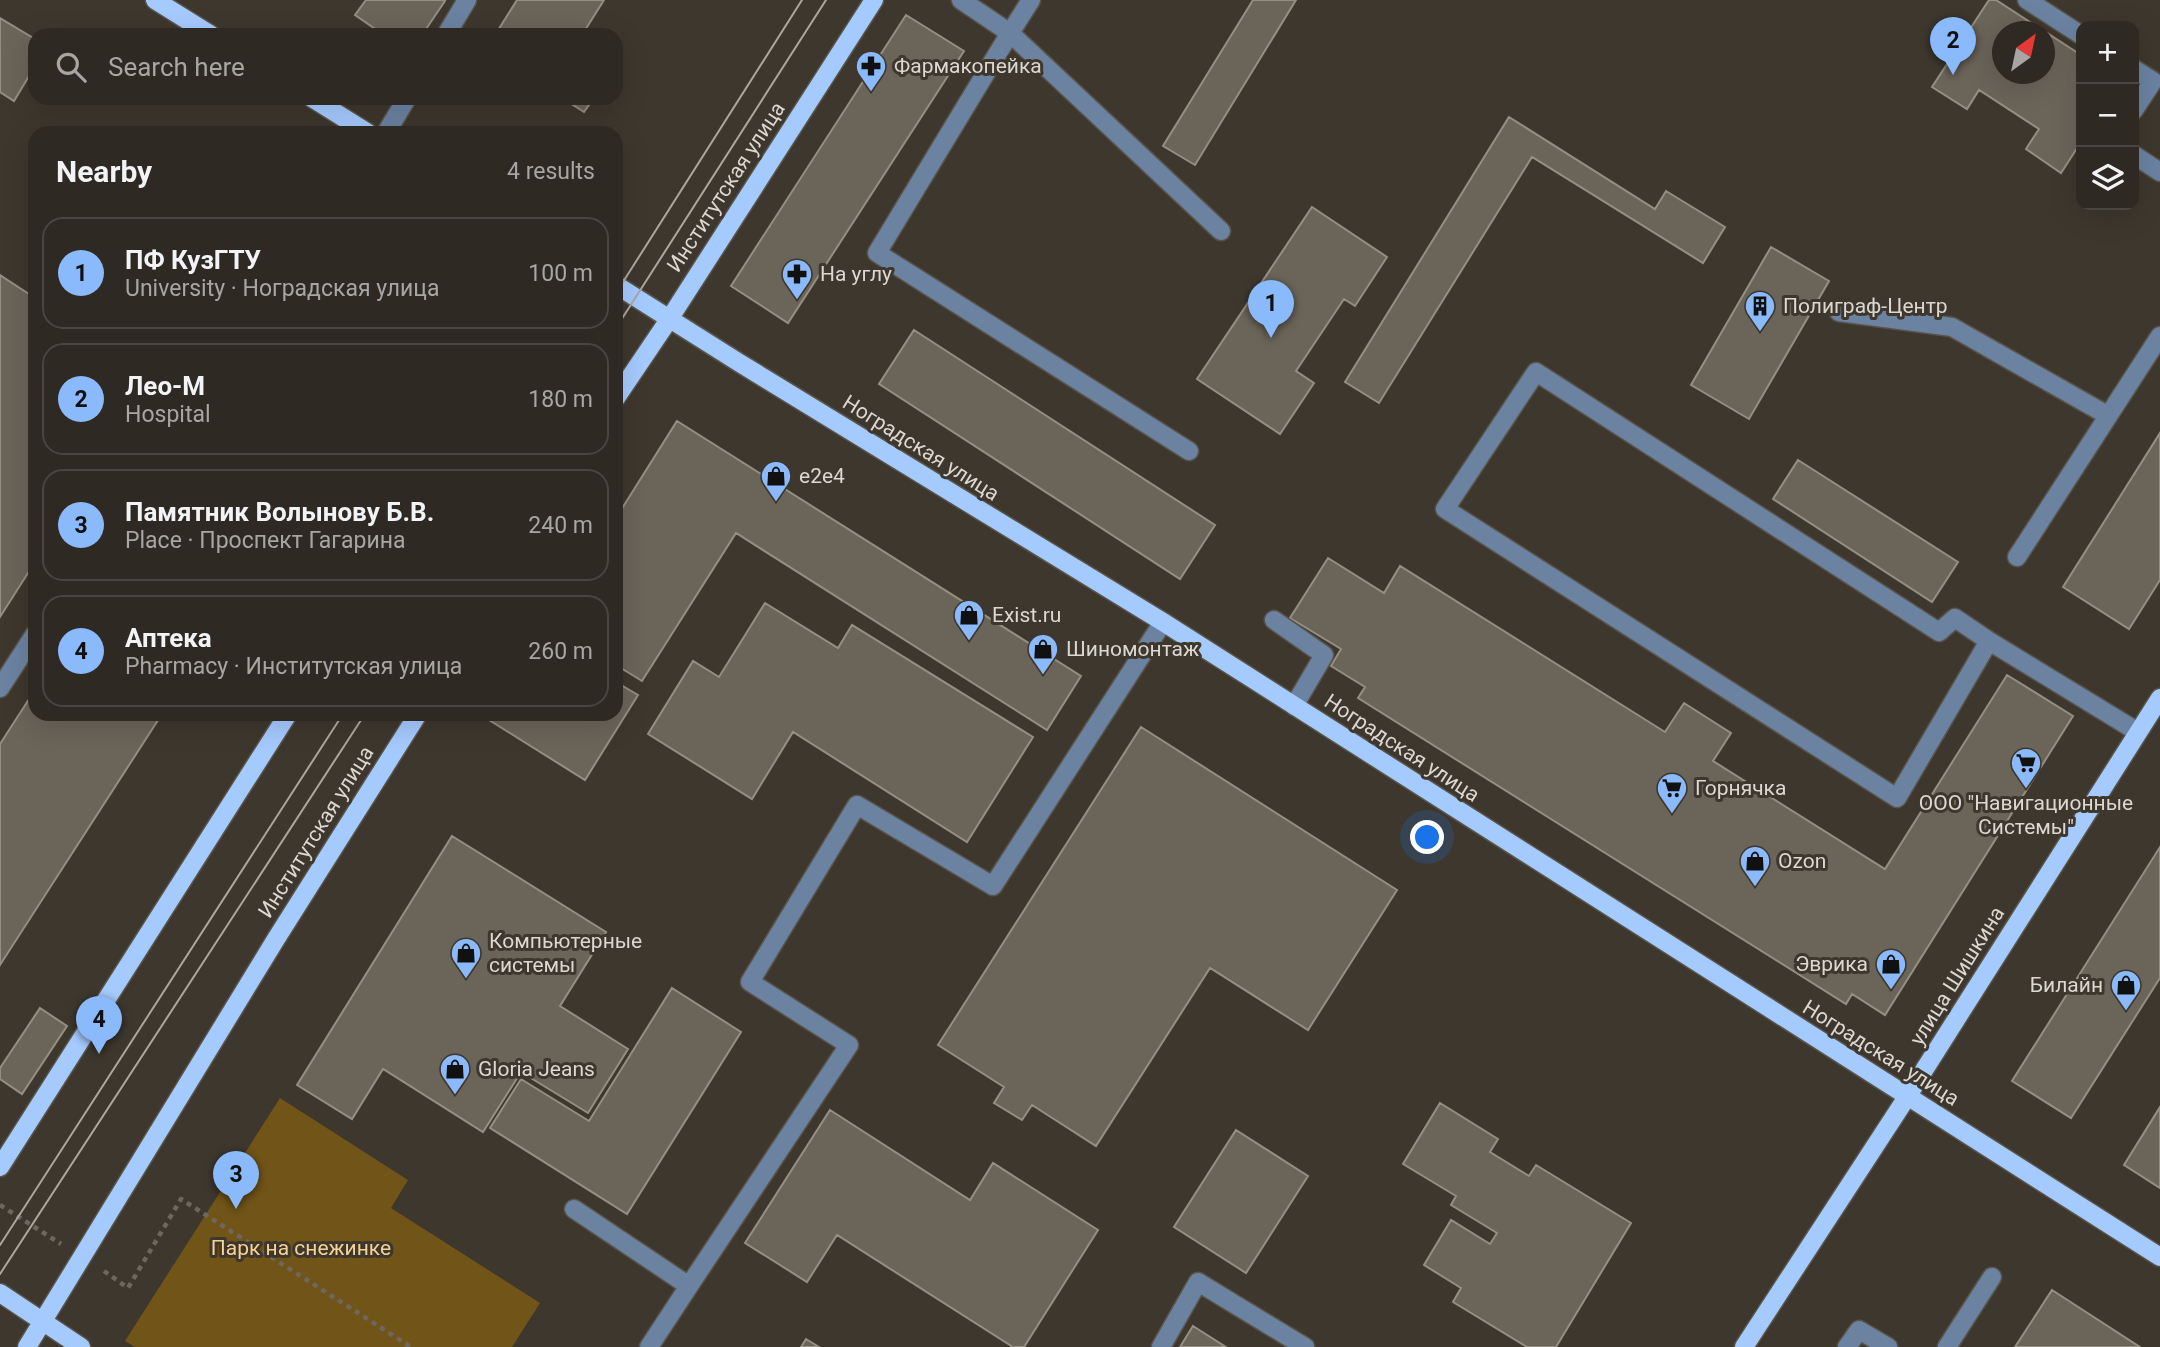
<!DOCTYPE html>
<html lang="en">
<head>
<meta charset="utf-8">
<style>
	:root { --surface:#2e2922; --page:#36312a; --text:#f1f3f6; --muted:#a7a6a5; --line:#494540; --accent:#8abafc }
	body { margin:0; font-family:Roboto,sans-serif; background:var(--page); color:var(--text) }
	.controls { position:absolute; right:21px; top:21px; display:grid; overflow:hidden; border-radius:14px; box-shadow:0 7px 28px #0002 }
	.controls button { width:63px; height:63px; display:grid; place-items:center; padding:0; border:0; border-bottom:2px solid var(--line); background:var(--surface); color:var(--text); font:35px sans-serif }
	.compass { position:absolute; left:1992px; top:21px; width:63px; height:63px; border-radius:50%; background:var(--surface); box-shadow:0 7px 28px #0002; rotate:33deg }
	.you { position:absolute; left:1428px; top:838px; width:24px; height:24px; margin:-18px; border:5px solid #fff; border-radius:50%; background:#1a73e8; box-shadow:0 0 0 10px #1a73e833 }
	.badge { display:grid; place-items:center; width:46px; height:46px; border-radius:50%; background:var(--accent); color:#111; font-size:23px; font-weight:700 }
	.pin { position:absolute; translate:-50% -58px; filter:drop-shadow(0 2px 4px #0008) }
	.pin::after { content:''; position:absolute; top:37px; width:24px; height:21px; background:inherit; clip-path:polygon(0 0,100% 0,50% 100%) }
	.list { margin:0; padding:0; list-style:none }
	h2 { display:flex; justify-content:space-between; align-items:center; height:91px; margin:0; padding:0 28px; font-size:30px }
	h2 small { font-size:23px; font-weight:400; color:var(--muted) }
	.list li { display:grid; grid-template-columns:46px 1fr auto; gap:21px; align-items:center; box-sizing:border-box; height:112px; margin:0 14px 14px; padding:0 14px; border:2px solid var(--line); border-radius:21px }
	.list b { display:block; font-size:26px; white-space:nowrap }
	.list p { margin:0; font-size:23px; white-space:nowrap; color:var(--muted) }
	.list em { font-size:23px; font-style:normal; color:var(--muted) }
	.icon { flex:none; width:38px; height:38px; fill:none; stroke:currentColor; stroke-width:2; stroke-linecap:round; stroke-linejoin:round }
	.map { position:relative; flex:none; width:2160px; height:1347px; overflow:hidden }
	.search { position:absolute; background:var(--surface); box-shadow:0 7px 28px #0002; left:28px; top:28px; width:595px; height:77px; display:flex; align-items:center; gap:18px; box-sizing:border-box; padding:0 24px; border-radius:21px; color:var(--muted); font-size:26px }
	.panel { position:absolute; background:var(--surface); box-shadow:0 7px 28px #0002; left:28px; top:126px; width:595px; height:595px; border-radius:21px }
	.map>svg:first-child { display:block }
	.green { fill:#715417 }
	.building { fill:#6a6459; stroke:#958f83; stroke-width:2; fill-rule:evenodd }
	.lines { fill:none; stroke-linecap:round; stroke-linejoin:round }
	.minor-casing { stroke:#59544b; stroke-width:21 }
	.major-casing { stroke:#59544b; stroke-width:21 }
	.path { stroke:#6d685f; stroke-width:4.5; stroke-dasharray:5 5; stroke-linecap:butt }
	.minor { stroke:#6b82a1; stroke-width:18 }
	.major { stroke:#a5cafe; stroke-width:18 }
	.tram { stroke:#aba7a0; stroke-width:2 }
	.labels { text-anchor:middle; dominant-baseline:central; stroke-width:6; stroke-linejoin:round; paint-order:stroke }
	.poi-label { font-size:21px; fill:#dbd7d1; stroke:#3d372d; text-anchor:start }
	.street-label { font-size:21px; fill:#dbd7d1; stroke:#3d372d }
	.park-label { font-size:21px; fill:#f6d292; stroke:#3d372d }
</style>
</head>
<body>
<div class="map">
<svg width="2160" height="1347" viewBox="0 0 2160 1347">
	<rect width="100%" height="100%" fill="#3d372d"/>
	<path class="green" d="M280,1098L408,1180L391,1208L540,1303L512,1347H135L125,1341Z"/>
	<path class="building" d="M366,0H443L445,1L422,35H384L355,15Z
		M517,0H604L582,35H495Z
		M1253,0H1296L1195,165L1163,146Z
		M1989,0H1996L2081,55V142L2061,173L2026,149L2039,129L1979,90L1967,109L1932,87ZM2002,32H2044V74H2002Z
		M906,15L964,51L788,323L731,286Z
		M0,18L35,39V66L14,101L0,92Z
		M562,98H594L584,112Z
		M1509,117L1655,209L1666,191L1725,227L1703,263L1532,157L1379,403L1345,382Z
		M1312,207L1387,257L1355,306L1344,299L1296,371L1314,383L1280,434L1197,379Z
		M1771,247L1829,281L1749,419L1691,385Z
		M0,275L35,298V562L0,617Z
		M914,330L1215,525L1180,579L879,384Z
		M677,421L1081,676L1047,730L736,533L642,681L616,665V518Z
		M2160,433V580L2129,629L2063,587Z
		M1798,460L1958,562L1932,602L1773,499Z
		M1328,558L1384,593L1400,566L1665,732L1684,703L1731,733L1713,761L1885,869L2007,675L2073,716L1885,1015L1852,994L1846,1004L1358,698L1365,687L1331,666L1341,649L1290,618Z
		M765,603L838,648L852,625L1033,737L967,842L793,732L752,799L648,734L693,661L719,677Z
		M616,682L638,695L585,780L489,720L493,714H616Z
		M35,690V714H162L0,965V744Z
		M1141,727L1397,890L1308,1030L1210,968L1096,1146L1032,1105L1022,1120L994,1103L1004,1087L938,1045Z
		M452,836L606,932L560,1006L628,1049L588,1113L521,1072L483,1132L383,1069L352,1119L297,1085Z
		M2160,847V978L2071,1118L2012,1081Z
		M672,988L741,1032L627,1214L490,1128L521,1079L589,1121Z
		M40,1008L67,1026L22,1094L0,1079V1068Z
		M1440,1103L1498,1139L1490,1152L1529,1176L1536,1165L1631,1223L1556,1347H1527L1453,1302L1461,1288L1424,1265L1451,1220L1490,1244L1497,1233L1451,1205L1456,1196L1403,1164Z
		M2160,1107V1188L2124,1165Z
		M830,1110L970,1200L993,1163L1098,1230L1024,1347H1013L837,1235L807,1282L745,1243Z
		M1236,1130L1308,1176L1246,1273L1174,1227Z
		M2052,1290L2140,1347H2015Z
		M1193,1326L1226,1347H1180Z
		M806,1339L819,1347H801Z"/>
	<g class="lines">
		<g class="minor-casing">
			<path id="minor" d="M961,0L1010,33L1031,0
				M2027,0L2081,35
				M446,35L467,0
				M2134,69L2153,81L2134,110
				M386,133L407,98
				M2134,155L2160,172
				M1839,312L1952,327L2107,415
				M1189,451L877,253L1010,33L1221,231
				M2017,557L2160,336
				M1274,620L1324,655L1294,706
				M1989,641L1897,798L1445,509L1536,372L1939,632L1955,618L1989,641L2138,732
				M0,688L35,634
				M574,1209L689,1286L649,1347
				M689,1286L849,1045L750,982L857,805L993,886L1163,622
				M1161,1347L1198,1282L1305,1347
				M1847,1347L1859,1330L1888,1347
				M1947,1347L1992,1277"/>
		</g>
		<g class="major-casing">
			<path id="major" d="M155,0L211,35
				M312,98L368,133
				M616,285L738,362L1163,622L2160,1257
				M616,398L670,318L874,0
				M0,1167L288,714
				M0,1293L81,1347
				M27,1347L276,939L418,714
				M1744,1347L1907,1097L2160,698"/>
		</g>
		<path class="path" d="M0,1205L61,1244
			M104,1271L128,1288L181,1199L411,1347"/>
		<use href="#minor" class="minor"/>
		<use href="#major" class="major"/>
		<path class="tram" d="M616,293L802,0
			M616,328L826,0
			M0,1245L343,714
			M0,1274L365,714"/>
	</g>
	<defs>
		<g id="pharmacy-pin" transform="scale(1.575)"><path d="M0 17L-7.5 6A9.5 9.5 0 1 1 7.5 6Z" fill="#8abafc" stroke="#3d372d"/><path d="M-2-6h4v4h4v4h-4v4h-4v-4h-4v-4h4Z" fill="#111"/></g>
		<g id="building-pin" transform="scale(1.575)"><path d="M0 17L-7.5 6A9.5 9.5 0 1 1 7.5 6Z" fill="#8abafc" stroke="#3d372d"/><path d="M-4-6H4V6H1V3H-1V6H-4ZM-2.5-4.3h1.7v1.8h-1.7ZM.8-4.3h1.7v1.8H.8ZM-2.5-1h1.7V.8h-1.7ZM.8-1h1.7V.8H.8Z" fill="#111"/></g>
		<g id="shop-pin" transform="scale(1.575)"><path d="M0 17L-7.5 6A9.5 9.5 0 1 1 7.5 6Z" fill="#8abafc" stroke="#3d372d"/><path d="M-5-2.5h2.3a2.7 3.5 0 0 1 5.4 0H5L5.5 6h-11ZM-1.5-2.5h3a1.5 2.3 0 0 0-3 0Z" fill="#111"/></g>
		<g id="supermarket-pin" transform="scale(1.575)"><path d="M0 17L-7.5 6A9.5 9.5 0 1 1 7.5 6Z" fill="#8abafc" stroke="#3d372d"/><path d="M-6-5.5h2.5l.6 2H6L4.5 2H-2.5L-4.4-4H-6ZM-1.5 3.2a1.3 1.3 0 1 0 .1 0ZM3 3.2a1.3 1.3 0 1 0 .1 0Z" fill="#111"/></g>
	</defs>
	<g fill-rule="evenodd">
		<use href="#pharmacy-pin" x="871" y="66"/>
		<use href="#pharmacy-pin" x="797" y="274"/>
		<use href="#building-pin" x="1760" y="306"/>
		<use href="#shop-pin" x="776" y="476"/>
		<use href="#shop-pin" x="969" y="615"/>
		<use href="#shop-pin" x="1043" y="649"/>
		<use href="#supermarket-pin" x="2026" y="763"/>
		<use href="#supermarket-pin" x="1672" y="788"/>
		<use href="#shop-pin" x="1755" y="861"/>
		<use href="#shop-pin" x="466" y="953"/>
		<use href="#shop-pin" x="1891" y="964"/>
		<use href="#shop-pin" x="2126" y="985"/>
		<use href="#shop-pin" x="455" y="1069"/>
	</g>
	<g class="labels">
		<g class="poi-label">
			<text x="894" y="66">Фармакопейка</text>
			<text x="820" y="274">На углу</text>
			<text x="1783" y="306">Полиграф-Центр</text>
			<text x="799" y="476">e2e4</text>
			<text x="992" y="615">Exist.ru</text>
			<text x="1066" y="649">Шиномонтаж</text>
			<text x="1695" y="788">Горнячка</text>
			<text x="2026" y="803" text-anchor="middle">ООО "Навигационные<tspan x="2026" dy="24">Системы"</tspan></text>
			<text x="1778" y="861">Ozon</text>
			<text x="489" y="941">Компьютерные<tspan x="489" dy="24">системы</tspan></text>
			<text x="1868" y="964" text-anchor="end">Эврика</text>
			<text x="2103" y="985" text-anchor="end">Билайн</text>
			<text x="478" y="1069">Gloria Jeans</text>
		</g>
		<g class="street-label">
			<text transform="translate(726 187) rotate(-57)">Институтская улица</text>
			<text transform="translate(921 448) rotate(32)">Ноградская улица</text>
			<text transform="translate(1402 748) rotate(33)">Ноградская улица</text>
			<text transform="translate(316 832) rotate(-58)">Институтская улица</text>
			<text transform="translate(1957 976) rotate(-58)">улица Шишкина</text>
			<text transform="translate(1881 1053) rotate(32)">Ноградская улица</text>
		</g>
		<g class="park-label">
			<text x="301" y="1248">Парк на снежинке</text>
		</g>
	</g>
</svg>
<div class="controls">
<button>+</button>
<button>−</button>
<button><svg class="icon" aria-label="layers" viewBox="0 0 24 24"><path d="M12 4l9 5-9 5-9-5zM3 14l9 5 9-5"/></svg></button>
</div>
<svg class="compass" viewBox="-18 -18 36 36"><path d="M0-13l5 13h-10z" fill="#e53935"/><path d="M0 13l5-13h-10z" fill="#a7a6a5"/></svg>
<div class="you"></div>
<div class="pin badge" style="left:1271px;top:338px">1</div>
<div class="pin badge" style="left:1953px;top:75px">2</div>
<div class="pin badge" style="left:236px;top:1209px">3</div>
<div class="pin badge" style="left:99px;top:1054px">4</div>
<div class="search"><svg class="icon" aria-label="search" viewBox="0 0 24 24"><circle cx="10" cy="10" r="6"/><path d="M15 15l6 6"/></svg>Search here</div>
<section class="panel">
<h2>Nearby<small>4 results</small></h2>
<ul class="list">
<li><span class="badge">1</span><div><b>ПФ КузГТУ</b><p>University · Ноградская улица</p></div><em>100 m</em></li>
<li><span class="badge">2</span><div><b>Лео-М</b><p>Hospital</p></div><em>180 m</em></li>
<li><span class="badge">3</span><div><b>Памятник Волынову Б.В.</b><p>Place · Проспект Гагарина</p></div><em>240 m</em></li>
<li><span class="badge">4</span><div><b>Аптека</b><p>Pharmacy · Институтская улица</p></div><em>260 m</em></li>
</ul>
</section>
</div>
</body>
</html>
